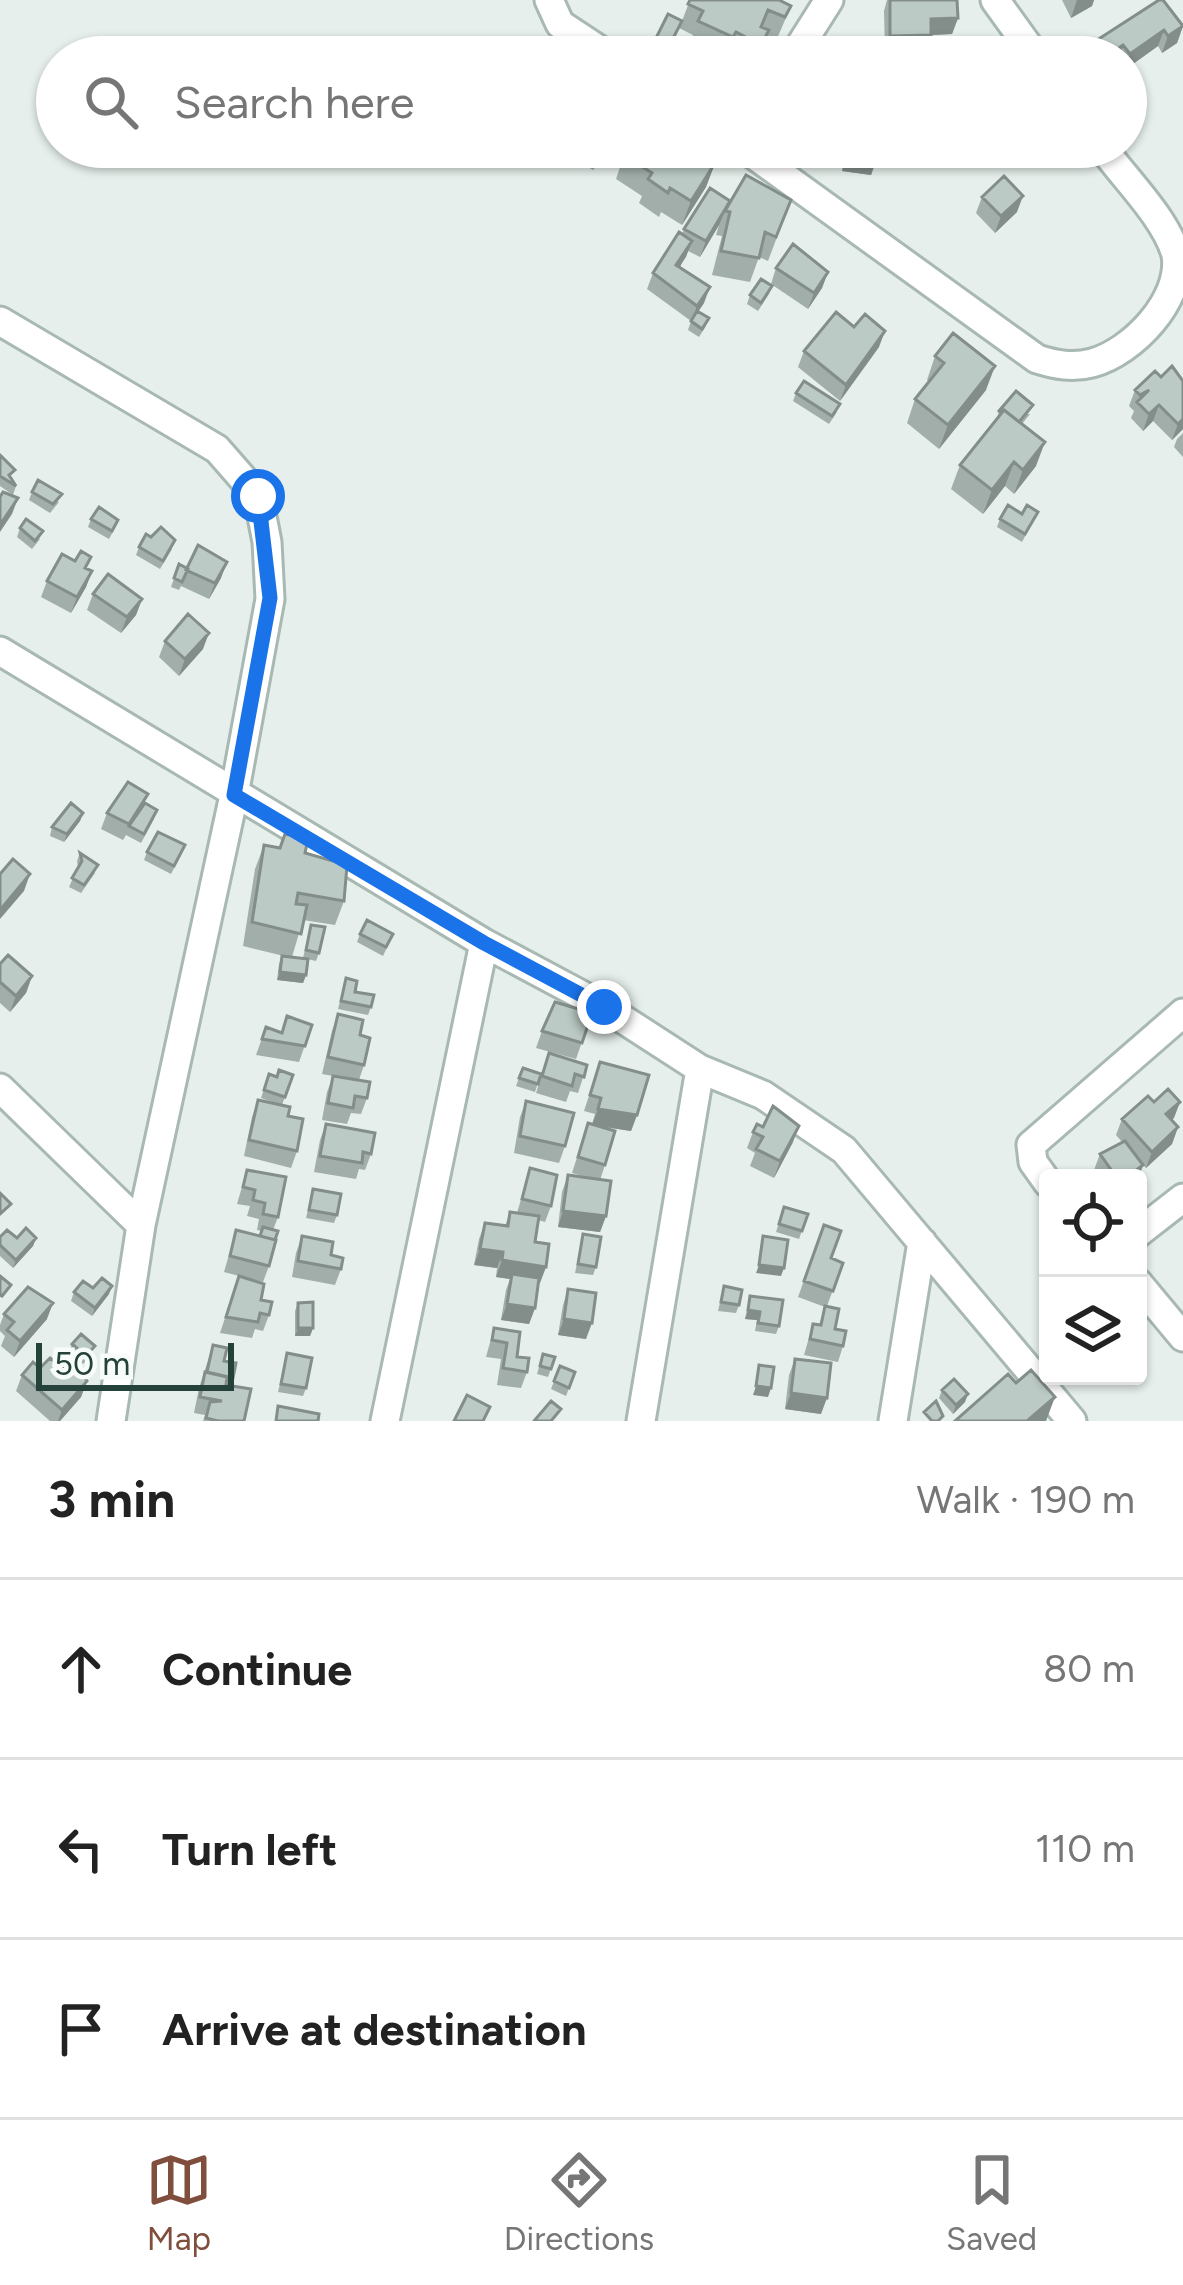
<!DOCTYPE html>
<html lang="en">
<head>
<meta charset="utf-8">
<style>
	:root { --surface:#fff; --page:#f2f2f2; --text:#222; --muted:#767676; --line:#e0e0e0; --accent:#804e3d }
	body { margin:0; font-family:Figtree,sans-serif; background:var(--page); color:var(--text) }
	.controls { position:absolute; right:36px; bottom:36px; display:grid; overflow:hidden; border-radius:12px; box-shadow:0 3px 9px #0004 }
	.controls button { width:108px; height:108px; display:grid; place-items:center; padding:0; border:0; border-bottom:3px solid var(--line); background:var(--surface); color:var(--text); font:60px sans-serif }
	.scale { position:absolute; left:36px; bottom:30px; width:198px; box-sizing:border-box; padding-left:12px; border:6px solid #24423a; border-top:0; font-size:33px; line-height:42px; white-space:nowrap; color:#24423a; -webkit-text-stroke:9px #f7fbf9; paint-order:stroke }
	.stop { position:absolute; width:36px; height:36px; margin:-27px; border:9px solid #1a73e8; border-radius:50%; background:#fff }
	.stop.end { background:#1a73e8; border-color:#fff; box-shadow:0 3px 12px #0008 }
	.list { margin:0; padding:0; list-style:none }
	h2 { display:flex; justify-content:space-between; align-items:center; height:156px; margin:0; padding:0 48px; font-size:51px }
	h2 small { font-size:39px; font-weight:400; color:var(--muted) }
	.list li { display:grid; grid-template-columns:78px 1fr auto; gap:36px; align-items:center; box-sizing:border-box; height:180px; padding:0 48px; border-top:3px solid var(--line) }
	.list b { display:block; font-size:45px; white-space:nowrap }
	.list em { font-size:39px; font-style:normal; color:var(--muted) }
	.icon { flex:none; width:66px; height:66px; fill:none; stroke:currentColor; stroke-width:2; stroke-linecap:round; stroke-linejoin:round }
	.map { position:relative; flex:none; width:1183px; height:1421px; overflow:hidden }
	.search { position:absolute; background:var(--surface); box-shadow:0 3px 9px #0004; left:36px; right:36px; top:36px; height:132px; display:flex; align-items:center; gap:30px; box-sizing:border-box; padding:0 42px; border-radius:66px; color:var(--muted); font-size:45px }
	.sheet { height:696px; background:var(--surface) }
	nav { display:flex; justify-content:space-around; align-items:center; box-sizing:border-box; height:168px; border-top:3px solid var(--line); background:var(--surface); font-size:33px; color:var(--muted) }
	nav a { display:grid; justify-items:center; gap:6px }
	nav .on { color:var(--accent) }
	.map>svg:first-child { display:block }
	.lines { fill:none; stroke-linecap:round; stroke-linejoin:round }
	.minor-casing { stroke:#a8b8b2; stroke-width:33 }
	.minor { stroke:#fff; stroke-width:27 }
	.wall { fill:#a1aea9 }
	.shaded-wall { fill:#838d89 }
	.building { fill:#bbcac4; stroke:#838d89; stroke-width:3 }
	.route { stroke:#1a73e8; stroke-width:15 }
</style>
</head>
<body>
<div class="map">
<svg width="1183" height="1421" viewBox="0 0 1183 1421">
	<rect width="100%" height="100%" fill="#e6efeb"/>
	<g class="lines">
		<g class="minor-casing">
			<path id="minor" d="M549,0L560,24L610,57
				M995,0L1036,57
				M793,57L829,0
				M743,147L1037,359C1056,365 1073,368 1092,363C1133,352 1183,299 1176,255C1166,218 1124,178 1102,147
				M0,321L217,449L258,496L267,542L270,599L234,795L141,1225L111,1421
				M0,651L484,943L604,1007L700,1069L763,1095L844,1150L1072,1421
				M0,1088L141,1225
				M1048,1183L1033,1162L1031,1145L1183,1013
				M1138,1233L1183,1198
				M1138,1283L1183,1337
				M385,1421L484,943
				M641,1421L700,1069
				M893,1421L922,1242"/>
		</g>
		<use href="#minor" class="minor"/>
	</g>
	<path class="wall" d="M690,0H783L782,2L791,6L776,41L766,37L759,57H715L689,45L693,35L679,28L665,57H656L649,54L652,46L682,21Z
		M887,0H957L958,18L952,34L931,35L925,51L885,52L884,11Z
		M1062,0H1094L1092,6L1071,18Z
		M1183,26L1177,43L1162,53L1158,46L1126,69V57L1091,56L1097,40Z
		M585,147H608L593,170L579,162Z
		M845,147H879L877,158L871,175L842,171Z
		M926,147H943L941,157L931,164L924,153Z
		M690,153L715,163L706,187L682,225L661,212L659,217L639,203L642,196L616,179L624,155Z
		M982,197L1017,212L995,233L976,213Z
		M791,200L768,261L759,257L750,282L712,275L722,236L716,235L719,225L700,257L688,251L680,267L704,303L698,312L706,326L699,337L688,330L691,321L647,289L653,273L682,234L684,229L730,201Z
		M776,268L828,272L822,288L808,309L771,284Z
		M772,286L769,294L758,311L747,304L750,295Z
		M879,347L840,401L798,367L804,351Z
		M935,356L986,390L939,449L907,423L915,399L929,382L927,380Z
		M1161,377L1183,381V429L1172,440L1153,421L1143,431L1131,418L1134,411L1129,406L1135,390Z
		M796,393L837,412L829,424L793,401Z
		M999,411L1030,414L1022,424L1036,466L1014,494L1005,486L983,514L951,489L960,465L997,419Z
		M1183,433V457L1174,447L1177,439Z
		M0,455L16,486L13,495L0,486Z
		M32,492L59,502L50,513L29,500Z
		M1038,512L1022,542L997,527L1000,519Z
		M91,519L115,528L109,539L88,527Z
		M20,528L40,539L32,549L17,537Z
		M139,547L172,549L160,569L136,555Z
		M179,564L187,569L221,578L209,599L181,586L179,590L171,587Z
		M87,569L92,571L86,587L71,613L41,597L47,581Z
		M93,594L142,599L136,615L121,633L87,610Z
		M165,641L203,649L179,676L159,657Z
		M144,804L154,819L141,843L126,835L123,840L101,829L107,813Z
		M83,813L80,821L64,842L50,836L52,827Z
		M264,845L305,853L344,901L335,925L303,920L292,957L306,975L303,983L277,980L279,964L282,956H284L243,946L255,869Z
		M147,852L182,853L171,874L144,860Z
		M80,853L95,873L81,893L69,887L78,867L77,861Z
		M311,925L319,953L316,961L303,958Z
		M360,934H393L383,956L357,942Z
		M0,964L32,976L26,993L10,1012L0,1003Z
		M346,978L355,992L371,1007L368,1015L338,1009Z
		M592,1013L576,1059L536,1048L542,1031Z
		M338,1014L360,1035L364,1065L359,1080L367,1098L361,1114L351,1113L347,1124L322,1120L327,1092L333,1076L322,1074L332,1031Z
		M312,1025L299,1062L256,1055L266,1027L282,1033Z
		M549,1053L587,1065L578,1093L570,1091L566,1102L536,1093Z
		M600,1062L637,1115L631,1131L597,1126L605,1165L600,1180L606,1216L600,1232L558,1227L562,1192L568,1175L590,1178L572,1173L588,1123L592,1124L595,1114L584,1111Z
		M523,1068L541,1074L535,1092L516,1086Z
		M269,1074L277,1077L293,1075L282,1105L288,1116L297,1151L291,1168L244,1156L252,1117L258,1100L280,1105L261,1098Z
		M526,1101L565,1146L559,1163L514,1153L520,1117Z
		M1154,1102H1180L1172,1120L1178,1127L1172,1144L1146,1168L1143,1165L1138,1178H1099L1094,1170L1100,1154L1122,1142L1116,1135L1122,1119Z
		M326,1124L371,1154L365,1170L359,1169L356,1179L314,1172L320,1140Z
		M753,1132L793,1142L774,1178L750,1166L755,1153L747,1148Z
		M530,1168L551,1206L545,1222L538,1220L535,1242L546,1267L539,1283L535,1308L529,1324L501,1320L506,1290L510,1279L496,1277L497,1268L474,1265L479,1239L485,1223L505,1226L510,1212L517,1213Z
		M247,1170L278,1217L273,1230L269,1266L263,1282L241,1277L261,1300L269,1315L263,1331L255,1329L252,1338L220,1333L239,1276L224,1272L236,1230L260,1236L262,1231L257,1230L259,1219L247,1216L250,1206L237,1204Z
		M313,1189L337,1215L334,1223L306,1218Z
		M784,1207L808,1214L799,1239L776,1232Z
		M824,1225L831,1258L843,1263L827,1306L843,1346L838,1362L804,1355L813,1324L819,1325L825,1307L798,1297Z
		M583,1234L596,1267L593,1275L575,1273Z
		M302,1236L331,1255L341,1269L335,1285L292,1277L296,1253Z
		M0,1237L17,1238H36L33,1246L13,1268L0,1256Z
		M724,1286L739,1305L736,1313L718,1311Z
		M93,1288L109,1294L92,1316L71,1301L74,1292Z
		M568,1289L586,1339L558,1335L563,1305Z
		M750,1296L779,1326L776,1334L755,1331L757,1320L745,1319Z
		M298,1303L313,1328L310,1336H295V1311Z
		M4,1314L47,1319L14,1357L1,1346L5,1336L0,1331V1325Z
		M494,1328L517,1357L527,1372L521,1388L497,1385L501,1359L486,1357Z
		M72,1344L92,1354L83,1364L69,1352Z
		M213,1345L233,1378L230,1386L244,1421H203L205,1415L194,1413L199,1388Z
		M287,1353L306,1388L303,1396L278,1392Z
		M543,1354L555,1357L548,1377L537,1374Z
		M795,1359L821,1414L785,1409L789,1375Z
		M560,1366L575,1372L566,1396L551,1389Z
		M40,1368H62L87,1381L81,1397L60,1421H50L16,1391L22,1375Z
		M942,1390L965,1402L953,1414L939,1398Z"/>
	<path class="shaded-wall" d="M1077,0H1094L1092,6L1071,18Z
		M958,18L952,34L931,35L925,51L885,52L890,36L931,19Z
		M1183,26L1177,43L1162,53L1168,36Z
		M1164,30L1158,46L1126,69L1130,54Z
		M1123,45L1119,57H1108L1109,55Z
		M603,147H608L593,170L599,154Z
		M944,149L941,157L931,164L934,155Z
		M848,155L877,158L871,175L842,171Z
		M715,163L706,187L682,225L691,201Z
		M1023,196L1017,212L995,233L1001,216Z
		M725,211L719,225L700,257L706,241Z
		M692,241L686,257L670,281L676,265Z
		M828,272L822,288L808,309L814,293Z
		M710,287L704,303L691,322L697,306Z
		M885,331L879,347L840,401L846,385Z
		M995,366L986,390L939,449L948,425Z
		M1159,405L1153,421L1143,431L1149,414Z
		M1183,419V429L1172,440L1178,424Z
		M1045,442L1036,466L1014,494L1023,470Z
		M1014,462L1005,486L983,514L992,490Z
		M18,498L12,514L0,532V525Z
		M227,562L221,578L209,599L215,583Z
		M92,571L86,587L71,613L77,597Z
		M142,599L136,615L121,633L127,617Z
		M209,633L203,649L179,676L185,659Z
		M83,813L80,821L64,842L67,834Z
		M30,874L24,891L0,919V910Z
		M280,972L306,975L303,983L277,980Z
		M32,976L26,993L10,1012L16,996Z
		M1180,1102L1174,1118L1160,1130L1166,1114Z
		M598,1109L637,1115L631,1131L592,1125Z
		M799,1126L793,1142L774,1178L780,1161Z
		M1178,1127L1172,1144L1146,1168L1152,1152Z
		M1143,1165L1138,1180V1178H1126Z
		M563,1211L606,1216L600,1232L558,1227Z
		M36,1238L33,1246L13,1268L16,1260Z
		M480,1249L503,1252L497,1268L474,1265Z
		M502,1260L546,1267L540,1283L496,1277Z
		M759,1265L784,1268L781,1276L756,1273Z
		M112,1286L109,1294L92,1316L95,1308Z
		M53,1303L47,1319L14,1357L20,1341Z
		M507,1304L535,1308L529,1324L501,1320Z
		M748,1310L760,1312L757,1320L745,1319Z
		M564,1319L592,1323L586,1339L558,1335Z
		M298,1328H313L310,1336H295Z
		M87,1381L81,1397L60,1421H58L62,1410Z
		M756,1386L771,1388L768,1397L753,1395Z
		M791,1393L827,1398L821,1414L785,1409Z
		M968,1394L965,1402L953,1414L956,1405Z
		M1055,1397L1046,1421H1027Z"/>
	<path class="building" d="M690,0H779L791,6L785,17L768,10L761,27L769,30L761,45L736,32L733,37L698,21L703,11L688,4Z
		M890,0H957L958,18L931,19V35L890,36Z
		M1159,0H1163L1183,26L1168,36L1164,30L1130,54L1123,45L1109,55L1097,40Z
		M668,14L682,21L666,52L652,46Z
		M983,46L993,57H971Z
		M588,147H603L599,154Z
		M629,147H680L690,153L692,149L715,163L691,201L670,188L668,193L648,179L652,173L624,155Z
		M849,147H879L877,158L848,155Z
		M928,147H943L944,149L934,155Z
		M746,175L791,200L776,237L765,232L759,258L721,251L730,212L725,211Z
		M1004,176L1023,196L1001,216L982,197Z
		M710,188L730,201L706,241L684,229Z
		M679,232L692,241L676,265L710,287L697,306L653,273Z
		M793,244L828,272L814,293L776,268Z
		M761,279L772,286L761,303L750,295Z
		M697,311L709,318L702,329L691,321Z
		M836,312L854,327L865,314L885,331L846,385L804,351Z
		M953,333L995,366L948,425L915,399L944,363L935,356Z
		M1172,366L1183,381V419L1178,424L1159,405L1149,414L1137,402L1149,390L1140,395L1135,390L1155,371L1161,377Z
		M804,381L840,404L832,416L796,393Z
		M1016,391L1033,405L1019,422L1004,410L1001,413L999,411Z
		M1004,410L1045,442L1023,470L1014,462L992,490L960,465Z
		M0,455L15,470L9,475L16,486L0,476Z
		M38,480L62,494L53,504L32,492Z
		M3,492L18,498L0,525V497Z
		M1008,505L1022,514L1027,505L1038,512L1025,534L1000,519Z
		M99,507L118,520L112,531L91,519Z
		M26,519L43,531L35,541L20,528Z
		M161,527L175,540L163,561L139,547L146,534L151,537Z
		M198,545L227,562L215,583L186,570Z
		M81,551L91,557L85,568L92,571L77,597L47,581L62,554L75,561Z
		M179,564L188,569L182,582L174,578Z
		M108,574L142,599L127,617L93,594Z
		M188,614L209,633L185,659L165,641Z
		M128,782L148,794L129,824L107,813Z
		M71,803L83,813L67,834L52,827Z
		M145,803L157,810L144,834L129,826Z
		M158,832L185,845L174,866L147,852Z
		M285,834L308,839L305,853L347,865L344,901L298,893L296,904L307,905L301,934L252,922L264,845L280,848Z
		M80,853L98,865L84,885L72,878L82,861Z
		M13,859L30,874L0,910V874Z
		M367,920L393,934L386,947L360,934Z
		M311,925L325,927L319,953L306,950Z
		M8,955L32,976L16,996L0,982V964Z
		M282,956L308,959L306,975L280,972Z
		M346,978L357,981L355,992L374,995L371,1007L341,1001Z
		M555,1002L592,1013L582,1043L542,1031Z
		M338,1014L363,1020L360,1035L370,1038L364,1065L328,1057Z
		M287,1016L312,1025L305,1046L262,1039L266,1027L282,1033Z
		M549,1053L587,1065L584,1077L575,1074L572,1086L542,1076Z
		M600,1062L649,1075L637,1115L598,1109L601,1098L590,1095Z
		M523,1068L541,1074L538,1084L519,1078Z
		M279,1070L293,1075L285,1097L264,1090L269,1074L277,1077Z
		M333,1076L370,1082L367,1098L355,1096L353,1108L328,1103Z
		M1168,1089L1180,1102L1166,1114L1178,1127L1152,1152L1122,1119L1148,1096L1154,1102Z
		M258,1100L290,1107L288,1116L303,1119L297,1151L249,1140Z
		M526,1101L574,1113L565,1146L520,1136Z
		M773,1106L799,1126L780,1161L756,1149L763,1137L753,1132L757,1124L763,1127Z
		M588,1123L615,1131L605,1165L578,1157Z
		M326,1124L375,1133L371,1154L363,1152L362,1163L320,1156Z
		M1125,1141L1143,1165L1126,1178H1117L1100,1154Z
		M530,1168L557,1175L551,1206L522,1199Z
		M247,1170L286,1177L278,1217L263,1214L265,1203L253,1200L255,1190L243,1187Z
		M568,1175L611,1181L606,1216L563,1211Z
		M313,1189L341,1194L337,1215L309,1210Z
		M0,1193L11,1204L0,1214Z
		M784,1207L808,1214L802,1231L779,1224Z
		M510,1212L539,1216L535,1242L549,1244L546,1267L502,1260L503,1252L480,1249L485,1223L508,1226Z
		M824,1225L841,1231L831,1258L843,1263L833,1291L804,1281Z
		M263,1227L278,1231L275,1240L260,1236Z
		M26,1228L36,1238L16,1260L0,1245V1237L7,1230L17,1238Z
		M236,1230L276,1240L269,1266L230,1256Z
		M583,1234L601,1237L596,1267L578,1264Z
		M302,1236L333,1242L331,1255L343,1258L341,1269L298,1261Z
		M763,1236L788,1240L784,1268L759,1265Z
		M512,1274L539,1278L535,1308L507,1304Z
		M0,1276L11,1285L2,1296L0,1295Z
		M239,1276L264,1284L261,1300L272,1302L269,1315L260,1313L258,1322L226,1317Z
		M102,1278L112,1286L95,1308L74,1292L83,1281L93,1288Z
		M724,1286L742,1290L739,1305L721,1302Z
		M28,1287L53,1303L20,1341L7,1330L14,1322L4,1314Z
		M568,1289L596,1293L592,1323L564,1319Z
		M750,1296L783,1300L779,1326L758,1323L760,1312L748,1310Z
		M313,1302V1328H298V1303Z
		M825,1306L839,1309L835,1329L846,1331L843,1346L810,1339L813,1324L821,1325Z
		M494,1328L520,1332L517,1357L529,1358L527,1372L503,1368L507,1343L492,1340Z
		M81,1334L95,1346L86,1356L72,1344Z
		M213,1345L227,1348L224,1361L236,1363L233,1378L207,1372Z
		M287,1353L312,1358L306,1388L281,1384Z
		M543,1354L555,1357L551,1369L540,1366Z
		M50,1358L62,1368L70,1359L87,1381L62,1410L22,1375L33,1362L40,1368Z
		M795,1359L831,1363L827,1398L791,1393Z
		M759,1365L774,1367L771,1388L756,1386Z
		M560,1366L575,1372L569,1388L554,1381Z
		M1031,1370L1055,1397L1027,1421H955L1008,1374L1016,1383Z
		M205,1372L227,1377L226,1385L251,1389L244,1421H218L206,1418L210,1402L222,1401L200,1397Z
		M954,1379L968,1394L956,1405L942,1390Z
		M467,1395L490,1407L483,1421H454Z
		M551,1401L561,1409L551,1421H534Z
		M936,1401L943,1416L938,1421H932L924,1412Z
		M278,1406L319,1414L318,1421H276Z"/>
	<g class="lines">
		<path class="route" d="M258,496L270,598L234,795L484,943L604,1007"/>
	</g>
</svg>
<div class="controls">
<button><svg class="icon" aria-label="locate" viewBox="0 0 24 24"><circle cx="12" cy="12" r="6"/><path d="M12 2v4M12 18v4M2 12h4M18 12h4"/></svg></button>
<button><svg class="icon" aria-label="layers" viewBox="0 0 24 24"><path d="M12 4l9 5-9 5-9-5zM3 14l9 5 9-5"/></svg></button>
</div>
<div class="scale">50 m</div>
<div class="stop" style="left:258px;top:496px"></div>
<div class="stop end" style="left:604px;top:1007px"></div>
<div class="search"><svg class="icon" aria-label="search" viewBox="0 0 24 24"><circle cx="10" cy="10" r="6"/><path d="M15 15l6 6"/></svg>Search here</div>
</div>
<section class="sheet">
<h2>3 min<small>Walk · 190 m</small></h2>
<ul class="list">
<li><svg class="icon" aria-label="ahead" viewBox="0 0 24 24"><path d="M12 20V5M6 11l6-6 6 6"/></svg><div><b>Continue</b></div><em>80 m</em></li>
<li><svg class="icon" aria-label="left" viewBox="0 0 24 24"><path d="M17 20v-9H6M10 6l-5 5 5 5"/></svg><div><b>Turn left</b></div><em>110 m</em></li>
<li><svg class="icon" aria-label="arrive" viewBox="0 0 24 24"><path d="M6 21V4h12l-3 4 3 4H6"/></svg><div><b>Arrive at destination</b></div></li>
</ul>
</section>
<nav>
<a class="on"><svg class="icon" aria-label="map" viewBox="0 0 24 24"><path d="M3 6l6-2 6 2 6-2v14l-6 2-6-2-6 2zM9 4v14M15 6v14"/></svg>Map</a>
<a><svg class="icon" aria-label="directions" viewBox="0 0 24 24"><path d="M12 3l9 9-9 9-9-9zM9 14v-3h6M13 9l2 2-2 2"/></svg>Directions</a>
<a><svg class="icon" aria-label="saved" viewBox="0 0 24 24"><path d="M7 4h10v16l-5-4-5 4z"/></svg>Saved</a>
</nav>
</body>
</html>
